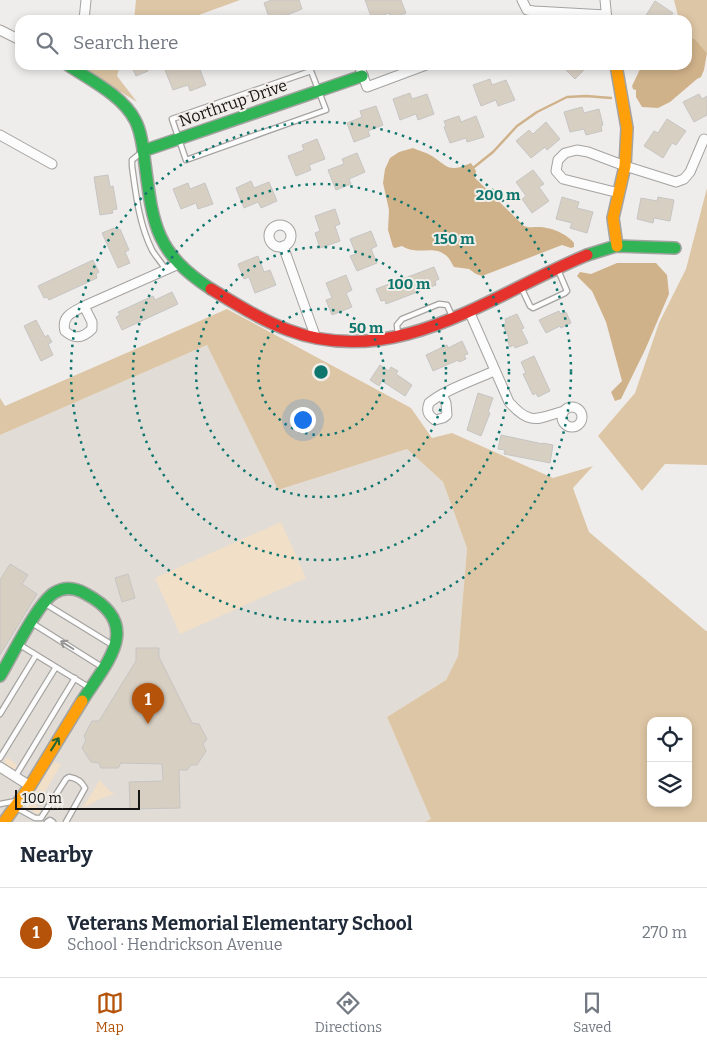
<!DOCTYPE html>
<html lang="en">
<head>
<meta charset="utf-8">
<style>
	:root { --surface:#fff; --page:#f2f2f3; --text:#1f2937; --muted:#747a83; --line:#e0e1e3; --accent:#b45309 }
	body { margin:0; font-family:Bitter,serif; background:var(--page); color:var(--text) }
	.controls { position:absolute; right:15px; bottom:15px; display:grid; overflow:hidden; border-radius:10px; box-shadow:0 2px 8px #0003 }
	.controls button { width:45px; height:45px; display:grid; place-items:center; padding:0; border:0; border-bottom:1px solid var(--line); background:var(--surface); color:var(--text); font:25px sans-serif }
	.scale { position:absolute; left:15px; bottom:12px; width:125px; box-sizing:border-box; padding-left:5px; border:2px solid #161513; border-top:0; font-size:14px; line-height:18px; white-space:nowrap; color:#161513; -webkit-text-stroke:4px #f1eee9; paint-order:stroke }
	.you { position:absolute; left:302px; top:419px; width:18px; height:18px; margin:-12px; border:4px solid #fff; border-radius:50%; background:#1a73e8; box-shadow:0 0 0 8px #1a73e833 }
	.badge { display:grid; place-items:center; width:32px; height:32px; border-radius:50%; background:var(--accent); color:#fff; font-size:16px; font-weight:700 }
	.pin { position:absolute; translate:-50% -41px; filter:drop-shadow(0 1px 2px #0008) }
	.pin::after { content:''; position:absolute; top:26px; width:18px; height:15px; background:inherit; clip-path:polygon(0 0,100% 0,50% 100%) }
	.list { margin:0; padding:0; list-style:none }
	h2 { display:flex; justify-content:space-between; align-items:center; height:65px; margin:0; padding:0 20px; font-size:21px }
	h2 small { font-size:16px; font-weight:400; color:var(--muted) }
	.list li { display:grid; grid-template-columns:32px 1fr auto; gap:15px; align-items:center; box-sizing:border-box; height:90px; padding:0 20px; border-top:1px solid var(--line) }
	.list b { display:block; font-size:19px; white-space:nowrap }
	.list p { margin:0; font-size:16px; white-space:nowrap; color:var(--muted) }
	.list em { font-size:16px; font-style:normal; color:var(--muted) }
	.icon { flex:none; width:28px; height:28px; fill:none; stroke:currentColor; stroke-width:2; stroke-linecap:round; stroke-linejoin:round }
	.map { position:relative; flex:none; width:707px; height:822px; overflow:hidden }
	.search { position:absolute; background:var(--surface); box-shadow:0 2px 8px #0003; left:15px; right:15px; top:15px; height:55px; display:flex; align-items:center; gap:12px; box-sizing:border-box; padding:0 18px; border-radius:15px; color:var(--muted); font-size:19px }
	.sheet { height:155px; background:var(--surface) }
	nav { display:flex; justify-content:space-around; align-items:center; box-sizing:border-box; height:70px; border-top:1px solid var(--line); background:var(--surface); font-size:14px; color:var(--muted) }
	nav a { display:grid; justify-items:center; gap:2px }
	nav .on { color:var(--accent) }
	.map>svg:first-child { display:block }
	.built { fill:#e1dcd6 }
	.green { fill:#f1dfc7 }
	.forest { fill:#ddc6a5; fill-rule:evenodd }
	.water { fill:#d0b28a }
	.lines { fill:none; stroke-linecap:round; stroke-linejoin:round }
	.stream { stroke:#d0b28a; stroke-width:2.5 }
	.building { fill:#d8cfc3; stroke:#c6c5c3 }
	.lane-casing { stroke:#a4a3a1; stroke-width:7 }
	.street-casing { stroke:#a4a3a1; stroke-width:11 }
	.fast-casing { stroke:#a4a3a1; stroke-width:14 }
	.slow-casing { stroke:#a4a3a1; stroke-width:14 }
	.jam-casing { stroke:#a4a3a1; stroke-width:14 }
	.lane { stroke:#fdfcfc; stroke-width:4.5 }
	.street { stroke:#fdfcfc; stroke-width:9 }
	.fast { stroke:#30b455; stroke-width:11 }
	.slow { stroke:#ff9f0a; stroke-width:11 }
	.jam { stroke:#e5322d; stroke-width:11 }
	.oneway { stroke:#959493 }
	.oneway2 { stroke:#236434 }
	.ring { fill:none; stroke:#0f766e; stroke-width:2.5; stroke-dasharray:2.5 5 }
	.labels { text-anchor:middle; dominant-baseline:central; stroke-width:4; stroke-linejoin:round; paint-order:stroke }
	.street-label { font-size:16px; fill:#161513; stroke:#f1eee9 }
	.centre { fill:#0f766e; stroke:#f1eee9; stroke-width:2.5 }
	.ring-label { font-size:15px; text-anchor:middle; font-weight:bold; fill:#0f766e; stroke:#f1eee9; stroke-width:4; stroke-linejoin:round; paint-order:stroke }
</style>
</head>
<body>
<div class="map">
<svg width="707" height="822" viewBox="0 0 707 822">
	<rect width="100%" height="100%" fill="#efedeb"/>
	<path class="built" d="M207,345L278,490L407,449L443,482L467,548L458,656L446,680L387,717L431,819L425,822H0V435Z"/>
	<path class="green" d="M281,522L306,578L180,634L155,578Z
		M8,758L17,765L14,770L4,765L5,759Z
		M56,762L61,765L36,806L41,811L38,815L26,806L53,763Z
		M100,780L109,791L115,794L100,799L82,809Z"/>
	<path class="forest" d="M136,0H240L185,20H134Z
		M674,0H707V53L695,39L687,36V20H679Z
		M77,65H120L117,76L137,102Z
		M707,188V465L665,464L642,491L598,436L635,393L659,323L686,269Z
		M227,309L411,408L432,438L452,433L553,478L593,466L573,488L589,532L706,631H707V822H425L431,819L387,717L446,680L458,656L467,548L443,482L407,449L278,490L207,345L0,435V398L5,406ZM651,721H688V803H651Z"/>
	<path class="water" d="M687,36L695,39L707,53L704,70L701,77L697,79L670,102L658,108L642,107L636,97V90L633,89L632,86L642,65H687Z
		M413,148C419,151 426,152 432,156C449,167 448,173 471,163L476,171L475,178L524,226C529,228 530,227 536,227C548,226 567,233 574,243V247L571,248L562,245L482,276L476,274L469,269L454,267C451,262 449,257 444,254C433,245 417,256 402,246L395,248L393,247L388,230L389,210L383,183L385,169L390,158L399,152Z
		M617,263H656L667,275L669,294L645,350L621,399L615,401L611,392L622,381L606,322L592,291L577,276L580,272L591,274Z"/>
	<g class="lines">
		<path class="stream" d="M473,168L493,152L517,126L537,112L567,97L586,96L611,98"/>
	</g>
	<path class="building" d="M271,0H299L302,9L287,15L289,20H270L264,3Z
		M365,0H401L406,13L391,19L389,13L372,19Z
		M655,1L673,13L668,20H643Z
		M131,65H146L148,71L136,76Z
		M163,65H181L183,70L198,65L206,85L190,91L188,85L173,90Z
		M561,65H589L575,79Z
		M490,79L492,85L506,80L515,100L498,106L496,100L481,106L473,85Z
		M410,93L412,99L427,94L434,114L418,120L416,114L400,120L393,99Z
		M699,94L702,99L707,96V115L694,122L683,102Z
		M376,106L383,125L368,131L370,136L354,142L347,123L362,117L360,111Z
		M582,107L584,113L599,109L603,125L601,126L602,131L586,135L584,129L570,132L564,112Z
		M459,116L461,122L476,116L484,137L467,142L466,138L450,143L444,127L446,126L444,121Z
		M667,119L686,131L676,145L672,143L663,158L644,146L654,131L658,133Z
		M546,122L560,139L547,150L545,147L531,158L516,141L529,130L533,134Z
		M317,139L325,159L309,165L311,170L296,176L288,156L304,150L302,145Z
		M357,153L365,172L349,179L351,184L336,190L328,170L344,164L342,159Z
		M533,170L544,184L539,187L549,201L532,213L522,199L526,196L516,182Z
		M108,175L110,187L113,186L117,209L112,210L113,213L100,215L94,177Z
		M251,181L254,188L269,182L277,201L261,208L258,202L244,208L236,188Z
		M188,183L190,189L205,183L213,204L198,209L196,203L181,209L173,189Z
		M562,197L579,202L577,208L593,212L587,233L570,228L572,223L556,219Z
		M658,197L674,200L670,221L654,218L653,223L637,219L641,198L657,201Z
		M335,209L340,224L335,226L340,241L320,248L315,233L320,231L315,216Z
		M114,228L116,231L120,229L129,250L125,252L130,263L118,268L102,233Z
		M371,231L377,246L371,249L377,263L357,271L350,256L356,254L350,239Z
		M258,256L264,272L270,270L276,285L255,293L249,277L244,279L238,264Z
		M93,260L99,272L96,274L97,278L49,300L47,297L44,298L38,286Z
		M434,267L439,279L435,281L436,285L386,304L385,300L381,301L376,289Z
		M346,275L352,290L346,293L352,307L332,315L326,300L332,298L326,283Z
		M172,292L178,304L122,330L116,317L120,315L118,312L153,296L155,300Z
		M559,311L561,314L566,312L571,323L561,328L560,326L546,333L539,320Z
		M517,314L524,328L521,329L528,343L515,348L514,345L510,347L507,339L509,338L503,325L506,323L505,319Z
		M36,320L45,337L48,335L52,342L48,344L53,355L41,361L24,326Z
		M462,341L468,354L464,355L466,359L459,362L458,360L433,371L426,355L447,345L448,348Z
		M534,356L550,391L538,397L536,393L533,395L523,374L526,373L521,362Z
		M380,365L389,371L391,367L398,371L396,374L412,385L405,396L382,381L379,386L370,380Z
		M478,393L493,398L488,412L490,413L481,436L467,430Z
		M501,435L543,444V443L553,445L550,463L504,454L505,450L498,449Z
		M10,564L28,575L22,584L37,594L0,655V580Z
		M128,574L135,598L122,602L115,578Z
		M136,648H159V657L192,723L199,724L207,739L203,744L206,751L197,765H191L187,770H179L180,808L130,809L129,782L163,781L162,764L121,763L118,768H101L99,763L91,762L82,748L86,740L84,736L92,721H99L136,661Z"/>
	<g class="lines">
		<g class="lane-casing">
			<path id="lane" d="M311,71L326,110L186,160L172,119Z
				M142,152L132,160V166C136,195 139,224 152,250C156,257 162,263 166,270
				M521,287L530,306L533,308L565,293L567,291L558,270
				M398,335L397,325L402,319L439,304L447,305L453,318
				M44,603L114,646
				M32,623L102,667
				M20,645L90,688
				M0,714L36,655
				M0,758L56,667
				M15,777L75,678
				M0,804L16,801
				M15,807L35,818H41L66,779L69,777C76,778 82,782 85,788L66,822
				M47,822L50,820L53,822"/>
		</g>
		<g class="street-casing">
			<path id="street" d="M522,0L527,10L534,11L606,15
				M605,0L607,20
				M84,20L86,0
				M0,30L20,40
				M359,65L367,87L426,65
				M0,135L52,164
				M619,193L563,179L556,171L558,160L565,153L577,150L588,152L625,166L676,182L684,179L690,172L704,139
				M269 236a11 11 0 1 1 22 0a11 11 0 1 1-22 0Z
				M283,246L316,338
				M84,306L179,264
				M84,306L92,322V329C83,338 75,340 65,331C61,316 73,312 84,306Z
				M469,311L509,402C530,426 537,419 564,411
				M442,394L446,403L447,415L443,418L435,420C428,415 426,411 429,403C444,390 475,380 494,371
				M562 417a10 10 0 1 1 20 0a10 10 0 1 1-20 0Z
				M0,767L30,786"/>
		</g>
		<g class="fast-casing">
			<path id="fast" d="M68,65C90,80 122,95 135,120C142,133 143,150 145,164C153,226 156,253 211,289
				M143,151L362,76
				M587,255L616,246L675,248
				M0,676C12,656 37,604 54,593C65,586 76,588 86,594C144,625 107,662 82,701"/>
		</g>
		<g class="slow-casing">
			<path id="slow" d="M616,65L627,128L625,166L613,218L617,246
				M4,822L30,786L82,701"/>
		</g>
		<g class="jam-casing">
			<path id="jam" d="M211,289C236,304 261,320 288,330C396,371 492,294 587,255"/>
		</g>
		<use href="#lane" class="lane"/>
		<use href="#street" class="street"/>
		<use href="#fast" class="fast"/>
		<use href="#slow" class="slow"/>
		<use href="#jam" class="jam"/>
	</g>
	<defs><path id="oneway-shaft" d="M-6 0H5M1.5-3L5.5 0L1.5 3" fill="none" stroke-width="1.6" stroke-linecap="round" stroke-linejoin="round" transform="scale(1.25)"/></defs>
	<use class="oneway" href="#oneway-shaft" transform="translate(67 645) rotate(-148)"/>
	<use class="oneway2" href="#oneway-shaft" transform="translate(55 744) rotate(-58)"/>
	<g class="ring">
		<circle cx="321" cy="372" r="63"/>
		<circle cx="321" cy="372" r="125"/>
		<circle cx="321" cy="372" r="188"/>
		<circle cx="321" cy="372" r="250"/>
	</g>
	<g class="labels">
		<g class="street-label">
			<text transform="translate(233 103) rotate(-19)">Northrup Drive</text>
		</g>
	</g>
	<circle cx="321" cy="372" r="8" class="centre"/>
	<g class="ring-label">
		<text x="498" y="200">200 m</text>
		<text x="454" y="244">150 m</text>
		<text x="409" y="289">100 m</text>
		<text x="366" y="333">50 m</text>
	</g>
</svg>
<div class="controls">
<button><svg class="icon" aria-label="locate" viewBox="0 0 24 24"><circle cx="12" cy="12" r="6"/><path d="M12 2v4M12 18v4M2 12h4M18 12h4"/></svg></button>
<button><svg class="icon" aria-label="layers" viewBox="0 0 24 24"><path d="M12 4l9 5-9 5-9-5zM3 14l9 5 9-5"/></svg></button>
</div>
<div class="scale">100 m</div>
<div class="you"></div>
<div class="pin badge" style="left:148px;top:724px">1</div>
<div class="search"><svg class="icon" aria-label="search" viewBox="0 0 24 24"><circle cx="10" cy="10" r="6"/><path d="M15 15l6 6"/></svg>Search here</div>
</div>
<section class="sheet">
<h2>Nearby<small></small></h2>
<ul class="list">
<li><span class="badge">1</span><div><b>Veterans Memorial Elementary School</b><p>School · Hendrickson Avenue</p></div><em>270 m</em></li>
</ul>
</section>
<nav>
<a class="on"><svg class="icon" aria-label="map" viewBox="0 0 24 24"><path d="M3 6l6-2 6 2 6-2v14l-6 2-6-2-6 2zM9 4v14M15 6v14"/></svg>Map</a>
<a><svg class="icon" aria-label="directions" viewBox="0 0 24 24"><path d="M12 3l9 9-9 9-9-9zM9 14v-3h6M13 9l2 2-2 2"/></svg>Directions</a>
<a><svg class="icon" aria-label="saved" viewBox="0 0 24 24"><path d="M7 4h10v16l-5-4-5 4z"/></svg>Saved</a>
</nav>
</body>
</html>
